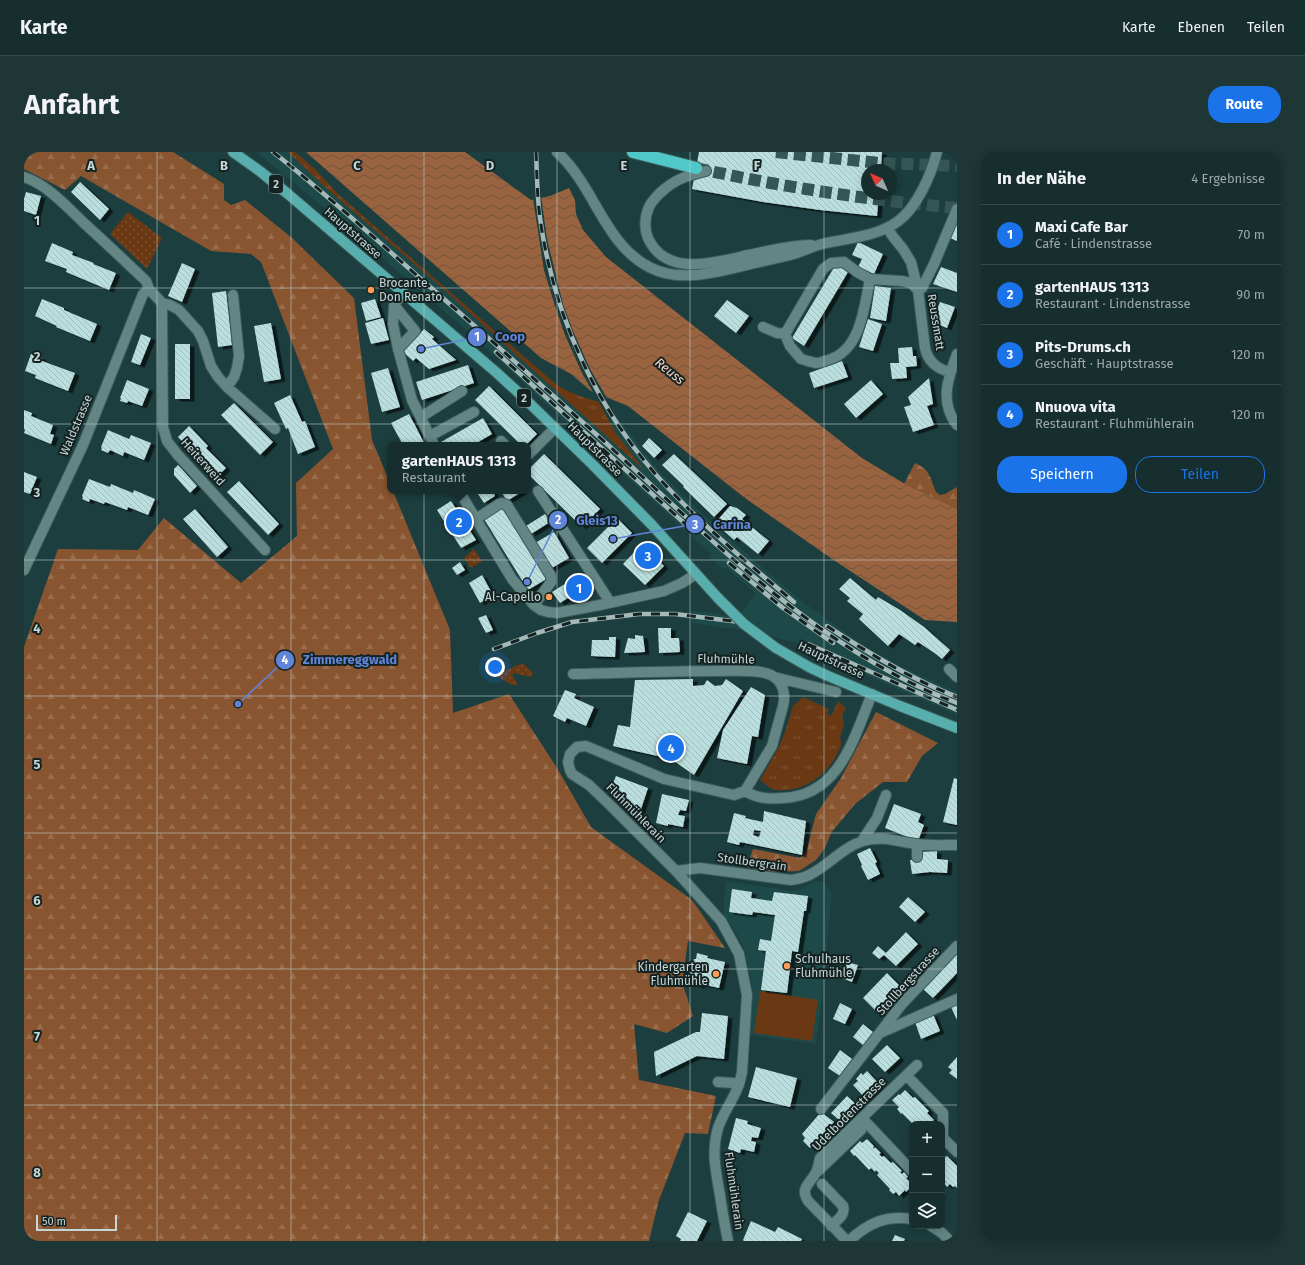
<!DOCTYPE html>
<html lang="de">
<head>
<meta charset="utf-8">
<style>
	:root { --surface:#162e2e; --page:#1f3636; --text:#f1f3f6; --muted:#9ea8aa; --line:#354a4a; --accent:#1a73e8 }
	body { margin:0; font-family:"Fira Sans",sans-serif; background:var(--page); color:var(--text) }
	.controls { position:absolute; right:12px; bottom:12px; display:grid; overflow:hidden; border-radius:8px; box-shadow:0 2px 10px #0003 }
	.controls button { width:36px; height:36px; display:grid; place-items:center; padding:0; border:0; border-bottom:1px solid var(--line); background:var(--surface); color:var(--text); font:20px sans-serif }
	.compass { position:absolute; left:837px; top:12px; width:36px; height:36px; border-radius:50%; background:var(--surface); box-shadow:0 2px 10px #0003; rotate:315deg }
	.scale { position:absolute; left:12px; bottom:10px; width:81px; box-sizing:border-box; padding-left:4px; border:2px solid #c4d6d5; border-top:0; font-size:11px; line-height:14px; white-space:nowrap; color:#c4d6d5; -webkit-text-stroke:3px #142222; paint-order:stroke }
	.you { position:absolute; left:471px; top:515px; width:14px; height:14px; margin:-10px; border:3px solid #fff; border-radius:50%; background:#1a73e8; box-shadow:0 0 0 6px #1a73e833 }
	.badge { display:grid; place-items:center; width:26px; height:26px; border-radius:50%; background:var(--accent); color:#fff; font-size:13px; font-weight:700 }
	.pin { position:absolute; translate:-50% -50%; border:2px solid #fff; box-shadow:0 1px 4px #0006 }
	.popup { position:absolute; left:363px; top:290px; width:144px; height:52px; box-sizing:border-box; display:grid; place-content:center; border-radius:8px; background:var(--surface); filter:drop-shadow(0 1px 3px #0005); font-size:13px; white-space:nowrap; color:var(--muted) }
	.popup b { font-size:15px; color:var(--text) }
	.popup::after { content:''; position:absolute; left:50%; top:100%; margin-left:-8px; border:8px solid transparent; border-top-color:var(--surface) }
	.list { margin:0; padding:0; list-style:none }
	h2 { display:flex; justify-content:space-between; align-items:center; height:52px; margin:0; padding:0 16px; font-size:17px }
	h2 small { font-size:13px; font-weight:400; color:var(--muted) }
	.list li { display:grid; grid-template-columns:26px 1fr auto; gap:12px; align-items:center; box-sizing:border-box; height:60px; padding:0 16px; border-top:1px solid var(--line) }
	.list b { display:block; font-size:15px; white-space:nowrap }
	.list p { margin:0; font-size:13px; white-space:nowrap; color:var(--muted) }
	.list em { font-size:13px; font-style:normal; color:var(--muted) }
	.actions { display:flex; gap:8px; padding:12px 16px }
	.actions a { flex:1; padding:9px 0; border:1px solid var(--accent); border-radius:16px; text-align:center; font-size:14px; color:var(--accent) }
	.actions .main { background:var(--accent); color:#fff }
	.icon { flex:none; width:22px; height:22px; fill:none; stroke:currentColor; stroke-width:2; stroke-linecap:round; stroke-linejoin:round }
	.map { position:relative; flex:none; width:933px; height:1089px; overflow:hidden; border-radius:16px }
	header { display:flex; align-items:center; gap:24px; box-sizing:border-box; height:56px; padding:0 20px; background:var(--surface); border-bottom:1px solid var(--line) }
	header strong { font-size:19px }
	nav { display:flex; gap:22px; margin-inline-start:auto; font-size:14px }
	.intro { display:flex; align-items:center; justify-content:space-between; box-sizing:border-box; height:96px; padding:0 24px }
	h1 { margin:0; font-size:28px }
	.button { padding:10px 18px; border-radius:16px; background:var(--accent); color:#fff; font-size:14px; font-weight:700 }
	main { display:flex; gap:24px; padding:0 24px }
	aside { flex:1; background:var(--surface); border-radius:16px; box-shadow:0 2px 10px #0003 }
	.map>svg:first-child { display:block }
	.built { fill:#1d4949 }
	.grass { fill:url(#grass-tufts) }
	.forest { fill:url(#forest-firs) }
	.park { fill:url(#park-dots) }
	.pitch { fill:#6a3914 }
	.water { fill:url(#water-waves) }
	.pier { fill:#1d3e3e }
	.building { fill:url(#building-back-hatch); fill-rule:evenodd; filter:url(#shadow) }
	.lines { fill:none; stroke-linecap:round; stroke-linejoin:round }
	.highway-tunnel { stroke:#365555; stroke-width:12; stroke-dasharray:12 6; stroke-linecap:butt }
	.minor-casing { stroke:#3c5a5a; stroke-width:12 }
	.major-casing { stroke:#3c5a5a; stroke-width:12 }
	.highway-casing { stroke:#3c5a5a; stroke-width:14 }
	.minor { stroke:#638584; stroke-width:10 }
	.major { stroke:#58adad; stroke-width:10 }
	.highway { stroke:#51c8c8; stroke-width:12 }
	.rail-casing { stroke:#a4b9b8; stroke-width:4.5 }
	.rail { stroke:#142222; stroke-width:3; stroke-dasharray:9; stroke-linecap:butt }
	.major-bridge-casing { stroke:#3c5a5a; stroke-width:12; stroke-linecap:butt }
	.major-bridge { stroke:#58adad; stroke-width:10 }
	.grid { fill:none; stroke:#c4d6d5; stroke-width:1; stroke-opacity:0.55 }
	.poi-dot { fill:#fe9c57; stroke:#142222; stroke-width:1.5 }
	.labels { text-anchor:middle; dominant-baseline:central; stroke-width:4; stroke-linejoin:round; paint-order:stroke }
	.shield { fill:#142222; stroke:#8fa09f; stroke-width:1 }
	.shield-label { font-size:11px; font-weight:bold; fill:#c4d6d5 }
	.street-label { font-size:12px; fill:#c4d6d5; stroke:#142222 }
	.poi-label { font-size:12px; fill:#c4d6d5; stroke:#142222; text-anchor:start }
	.water-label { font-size:13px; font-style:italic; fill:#f5d3bf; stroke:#142222 }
	.grid-label { font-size:13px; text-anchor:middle; font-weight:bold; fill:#c4d6d5; stroke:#142222; stroke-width:4; stroke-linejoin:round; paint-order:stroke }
	.leader { fill:none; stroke:#6084d7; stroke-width:1.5 }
	.callout-dot { fill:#6084d7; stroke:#142222; stroke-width:1.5 }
	.mark-label { font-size:12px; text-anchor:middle; font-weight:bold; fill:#fff }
	.callout-label { font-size:13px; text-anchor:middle; font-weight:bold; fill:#6084d7; stroke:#142222; stroke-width:4; stroke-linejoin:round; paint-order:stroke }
</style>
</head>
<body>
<header>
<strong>Karte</strong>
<nav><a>Karte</a><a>Ebenen</a><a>Teilen</a></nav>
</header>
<div class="intro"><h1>Anfahrt</h1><a class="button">Route</a></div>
<main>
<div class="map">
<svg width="933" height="1089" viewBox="0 0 933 1089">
	<defs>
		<pattern id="grass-tufts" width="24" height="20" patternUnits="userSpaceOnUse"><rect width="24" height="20" fill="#6a3914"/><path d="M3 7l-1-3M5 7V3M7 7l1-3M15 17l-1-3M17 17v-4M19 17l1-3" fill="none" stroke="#7e5535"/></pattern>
		<pattern id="forest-firs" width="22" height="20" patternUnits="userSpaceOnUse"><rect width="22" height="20" fill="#895530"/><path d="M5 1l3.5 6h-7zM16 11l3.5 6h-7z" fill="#986d4d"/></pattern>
		<pattern id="park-dots" width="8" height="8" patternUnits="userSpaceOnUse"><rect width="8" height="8" fill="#6a3914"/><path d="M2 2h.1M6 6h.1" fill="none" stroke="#7e5535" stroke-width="1.8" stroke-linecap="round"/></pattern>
		<pattern id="water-waves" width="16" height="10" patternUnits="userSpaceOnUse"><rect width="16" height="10" fill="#98633e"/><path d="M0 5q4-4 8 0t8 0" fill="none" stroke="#73553f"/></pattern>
		<pattern id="building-back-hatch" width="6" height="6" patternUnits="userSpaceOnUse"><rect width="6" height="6" fill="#badfde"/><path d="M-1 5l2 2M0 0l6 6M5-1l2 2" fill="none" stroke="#a1bfbe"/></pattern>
		<filter id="shadow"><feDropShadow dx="4.5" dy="2.5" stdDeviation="0" flood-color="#0009"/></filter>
	</defs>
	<rect width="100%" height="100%" fill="#1d3e3e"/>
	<path class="built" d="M232,0H264L302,36L417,135L618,316L591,280L585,270L593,265L635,319L661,345L703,385L779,450L839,493L874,513L933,540V563L833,519L786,495L732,480L667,471L668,459L690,461L713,466L732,441L702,416L699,417L685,405L687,402L673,389L512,243L447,182L274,34Z
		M702,729L768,739L778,737L789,730H800L808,741L798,845L792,892L725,883L729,845L727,829L721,799L713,782L699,763Z"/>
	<path class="grass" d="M264,0H271L290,16L314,42L330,56L528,229C542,240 558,245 575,250L591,280L620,318L417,135L302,36Z
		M779,545L805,557L803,562L807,564L814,549L822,556L818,564L820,573L816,585C818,592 817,595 813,602C803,622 783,637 761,638C758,638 754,639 751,638C746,637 740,631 736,628L755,595L762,577L769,554Z"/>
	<path class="forest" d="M0,0H149L200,32V48L207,53L221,48L268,86L330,146L348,288L366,331V339H369L426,478L429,561L485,542L533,616L567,675L668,748L701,796L664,789L658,830L669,864L643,881L610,872L615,928L692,944L684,982L661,981L635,1048L625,1089H0V495L34,397L114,398L140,366L217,431L273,384L272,331L309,297L237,110L227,102L187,99L57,24L41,38L0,17Z
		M891,311C906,317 906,326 912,340L916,343L921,342L933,335V357L880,332Z
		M852,560L914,591L898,604L883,630H859L831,652L807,681L801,696L792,708L775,719L749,720L723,715L729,697L776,706L782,701L792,662L817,626Z"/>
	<path class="park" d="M104,60L138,86L123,117L86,82Z
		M450,397L458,409L447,416L440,406Z
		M499,511L509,521L507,525L490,521L488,523L494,533H488L471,523Z"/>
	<path class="pitch" d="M736,839L794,848L788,889L730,881Z"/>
	<path class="water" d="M282,0H441L507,48L526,44L545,36L551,48L552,62L559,78L582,105L838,306L881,332L933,357V470L901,468L808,407L721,346L604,254L567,239L547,222L517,206Z"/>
	<path class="pier" d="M517,44L523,87L539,152L549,179L566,217L584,248L570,242L558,221L541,183L531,154L520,118L510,53L509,46Z"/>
	<path class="building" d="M675,0H858L857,18H843V42H855L853,64L796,58L739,50L668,37Z
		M56,30L85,57L76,68L47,40Z
		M2,40L17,44L12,63L0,59V47Z
		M933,70V89L926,86Z
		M834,90L859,102L850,122L834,115L838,107L828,103Z
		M28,91L49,100L48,103L70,111L69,112L92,121L85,138L42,120L43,117L21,109Z
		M158,111L171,117L158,150L144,144Z
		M812,112L824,120L780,194L768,186Z
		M917,115L933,121V140L909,132Z
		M851,134L867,136L862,169L846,166Z
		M202,139L208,193L194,195L188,141Z
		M18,147L40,156V158L73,172L66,189L32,175L33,174L11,164Z
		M351,147L357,165L342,169L337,151Z
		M703,148L725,164L712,181L690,164Z
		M916,150L931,155L923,176L908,170Z
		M359,166L365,188L347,192L341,171Z
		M844,167L858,172L849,199L835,195Z
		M247,171L257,227L240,230L230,174Z
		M400,177L410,185L408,187L432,208L405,217L392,206L389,209L379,200Z
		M117,182L127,186L116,213L107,210Z
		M151,192H166V247H151Z
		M888,195L889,204H892L893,214L882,215L883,226L868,227L866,211H875L874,196Z
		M7,202L18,206V209L51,221L44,239L11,226L12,223L1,219Z
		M818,209L824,225L790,236L785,221Z
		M444,213L450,231L398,248L392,230Z
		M364,216L376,255L358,260L347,221Z
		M905,226L909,252L903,254L910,273L889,280L880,255L887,253L884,245Z
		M103,228L125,237L118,254L104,249L103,251L96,249L97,246H96Z
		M847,228L859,242L832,266L820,252Z
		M465,234L513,282L502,293H497L451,248Z
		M266,243L278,270L281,269L291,295L274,302L264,276L262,277L250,251Z
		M210,251L249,290L236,303L197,263Z
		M0,258L8,261L7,264L29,273L26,282L30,283L27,292L0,281L1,278L0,277Z
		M385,262L395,281L401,293H379L367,271Z
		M459,266L468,282L449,293H418L417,290Z
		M165,274L184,294L182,296L202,316L191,327L171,306L173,305L154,285Z
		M84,278L105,287L107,283L127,291L120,308L100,300L99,304L86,298L84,301L77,298L78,296L77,295Z
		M625,286L638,298L630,306L618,294Z
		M520,302L576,357L558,375L504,322V318Z
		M650,302L703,352L690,365L659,335L660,334L638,313Z
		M154,313L173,334L166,341L150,323V317Z
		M0,320L13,325L6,342L0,340Z
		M65,327L86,335L87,332L109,341L110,338L131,347L124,363L104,355L103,358L81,350L80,352L66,347L65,350L58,347L59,345L58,344Z
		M215,329L255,372L244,383L203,340Z
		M452,339H469L471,344L460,351Z
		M477,339H499L483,349Z
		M427,349L452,388L437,396L413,358Z
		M706,354L713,356L722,363L718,367L745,389L734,402L713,385L710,388L691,371Z
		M479,355L524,426L504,438L460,367Z
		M171,357L204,395L193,405L159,367Z
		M521,362L526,370L507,382L502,374Z
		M593,366L608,381L578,411L563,396Z
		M530,380L545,406L526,417L511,391Z
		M618,392L640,414L621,433L599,412Z
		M436,410L441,418L433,423L428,416Z
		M458,423L469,443L456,451L445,431Z
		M555,423L564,437L548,447L547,444L536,451L528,440Z
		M826,426L852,448L854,445L876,458L900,475L926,498L918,507L912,502L894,490L891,493L875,482L864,494L835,467L839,462L823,449L826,446L815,437Z
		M462,463L469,478L462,481L454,466Z
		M634,476H647V486H655L656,500L635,501Z
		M611,483L619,484L621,500L600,501L604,486L611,487Z
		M585,485H592L591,505L567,504L568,488H585Z
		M669,527V534L680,533L683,528L691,534L698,533L702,527L719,539L670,623L647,607L589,594L594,573L606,575L611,528Z
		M727,535L741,543L734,585L728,584L723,612L693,606L699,578Z
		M541,538L552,542L550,546L570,555L562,574L543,566L541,570L529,564Z
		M592,624L624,636L616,660L599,654L585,641Z
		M930,626L933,627V673L919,670Z
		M638,642L665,648L662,659L656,658L654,663L661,664L659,675L644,672V674L632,671Z
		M870,652L897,662L894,670L900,673L894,689L861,676Z
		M740,659L782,669L778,703L716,690L715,693L703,690L710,661L722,664L721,666L739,670ZM730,678L737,679L735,685L729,683Z
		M846,696L853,710L851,711L856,722L844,728L837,714L838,713L833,702Z
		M913,699V707L924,708L923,721L906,720L888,722L886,708H896V700Z
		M708,737L728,740L727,746L748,749L750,740L784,744L782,759H780L774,800L768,799L763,841L737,838L742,799L734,798L736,787L747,789L751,763L729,760L728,763L705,760Z
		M884,745L901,760L891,770L875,755Z
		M882,780L894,792L872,814L860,803L855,807L848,801L854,794L862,801Z
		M673,801L684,804L683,806L701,810L695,836L677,832L676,834L666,831L668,825H666L668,812L670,807H672Z
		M933,802V821L909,846L899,837Z
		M823,810L834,813L828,830L818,826Z
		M863,821L878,836L854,861L839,846Z
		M933,850V868L927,855Z
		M816,851L828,857L821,872L809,867Z
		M678,861L704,864L700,907L673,904L632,924L630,900L672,880H676Z
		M909,862L916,879L897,887L891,870Z
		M839,872L850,881L840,894L829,885Z
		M863,893L876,906L861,920L848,907Z
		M816,898L828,907L816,924L804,916Z
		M933,905V927L925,921L928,918L924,915Z
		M732,915L773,926L766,955L724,945Z
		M843,919L856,933L854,935L855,936L842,947L829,933L834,929L832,927L837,921L839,923Z
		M881,938L889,946L891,945L905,959L903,961L910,968L906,972H887L888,971L878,961L877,962L873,957L875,955L868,948L875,942L876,943Z
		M823,944L835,955L820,972L807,961Z
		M797,960L810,970L786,996L779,989L781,986L778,982Z
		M712,966L724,969L723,972L737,976L734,986L728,985L727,989L732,990L730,1000L717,997L716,1001L704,997Z
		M843,987L850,994L849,996L850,997L851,995L857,1001L855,1002L858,1005L860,1004L867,1011L869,1010L878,1019L876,1020L878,1022L880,1020L884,1025L882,1026L888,1032V1034L882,1040L881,1038L875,1044L872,1040L869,1042L865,1038L866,1037L853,1023L855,1021L852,1018L851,1020L847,1016L845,1018L831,1003L830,1004L826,999L836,989L838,991Z
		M918,1002L922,1005L923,1004L933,1014V1036L931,1034L929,1035L926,1032L923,1035L920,1031L922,1030L918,1026Z
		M664,1060L683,1069L673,1089H656L657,1087L652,1084Z
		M727,1069L751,1080L754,1075L778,1087L777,1089H720L719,1088Z
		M871,1083L881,1087L880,1089H868Z"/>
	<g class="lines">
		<path class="highway-tunnel" d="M752,0L855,11L933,14
			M672,16C758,35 845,48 933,56"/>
		<g class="minor-casing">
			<path id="minor" d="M533,0C571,34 580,93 627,116C659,132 699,118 731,111C745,108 759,105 773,101C781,98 790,94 798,92C823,86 852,85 873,70C893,56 907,23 913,0
				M682,19C662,24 651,27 636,41C632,45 627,50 625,55C620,66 620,80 626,90C646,125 693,110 724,103C745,99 766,93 787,93
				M0,25C24,33 43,55 61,72C82,91 102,110 122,129L125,137L138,151L146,153L155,158L174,179L179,189L187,214L194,225L203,235L251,277
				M863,76L870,86L879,97L887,110L894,138L901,196C904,209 913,217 926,220
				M894,138L898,136L910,112L933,57
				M379,140L370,153L369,172L374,197L388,248L410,293
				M138,151L139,275L143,289L153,302L241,398
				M370,153L391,179L374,197
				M739,175L753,181L761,182L799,117L807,111L820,110L833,120L846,127L878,129L887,131L894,138
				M761,182L766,194L777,207C781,208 787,210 792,211C796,211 800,209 804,208C837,199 840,155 846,127
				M933,202C924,226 915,250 933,273
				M203,235L210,225L213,216L215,204L209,143
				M397,265L438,239
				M406,284L450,260
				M477,289L481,293
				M504,303L531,276
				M435,339L488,427L510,453L517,458L524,460L533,461L576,453L640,439L658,431L672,422
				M514,339L586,450
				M452,367L475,352L478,351L483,353L527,424V430L510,453
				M0,418L59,293L119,142L125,137
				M925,517L933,525
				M549,522C598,521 646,519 695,519C709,519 735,517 747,523C759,529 762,542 759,554L748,594L721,639
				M750,525L812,540
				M721,639C734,647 745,647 759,646C816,644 830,585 848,542
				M838,689L853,666L862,643
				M893,705V692
				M652,719L676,716L767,728C774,727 781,726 787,722C805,713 819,695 839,689C857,683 875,690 893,692C906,694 920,693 933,693
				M856,881L933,847
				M883,924L919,961V986L933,1000
				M694,930L709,931L715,933
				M797,957L878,852L933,794
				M838,966L888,1019
				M792,1021L837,978
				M798,1032L819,1054C822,1063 813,1068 807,1074
				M907,1074L918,1081L926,1089
				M704,1089C701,1074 698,1059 696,1043C692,1020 687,1000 694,976C701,956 715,941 718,920L723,843L715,802L697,769L652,719L587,654L565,633L548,622L546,618L544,610L546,602L553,595L562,594L640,627L710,643L721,639
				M823,1089L784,1049C776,1036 785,1033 791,1022C794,1018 795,1011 796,1006L893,913
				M825,1089C844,1071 862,1063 888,1067"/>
		</g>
		<g class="major-casing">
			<path id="major" d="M209,0L237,20L264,42L473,221L497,243L569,313L628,373L694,446
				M752,496L785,515L804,524L876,554L933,576"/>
		</g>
		<g class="highway-casing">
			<path id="highway" d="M609,0L672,16"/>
		</g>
		<use href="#minor" class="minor"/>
		<use href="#major" class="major"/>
		<use href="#highway" class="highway"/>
		<g class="rail-casing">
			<path id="rail" d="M249,0C300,40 348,84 397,127C459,181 521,236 583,292C689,389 796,499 933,551
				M512,0C513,22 513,44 516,66C530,167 575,263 645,337C684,378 727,414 770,450
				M472,200L670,380
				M705,411L759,456L809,491
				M803,474C844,501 887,527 933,545
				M784,492L933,558
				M470,497L513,481L548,470L615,462H651L716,470"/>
		</g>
		<use href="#rail" class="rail"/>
		<g class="major-bridge-casing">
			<path id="major-bridge" d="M694,446L720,472L752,496"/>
		</g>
		<use href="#major-bridge" class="major-bridge"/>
	</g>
	<path class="grid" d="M133,0V1089M267,0V1089M400,0V1089M533,0V1089M666,0V1089M800,0V1089M0,136H933M0,272H933M0,408H933M0,544H933M0,681H933M0,817H933M0,953H933"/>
	<g class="poi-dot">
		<circle cx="347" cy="138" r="4"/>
		<circle cx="525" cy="445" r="4"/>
		<circle cx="763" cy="814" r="4"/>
		<circle cx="692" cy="822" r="4"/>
	</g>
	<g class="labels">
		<g class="shield">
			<rect x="245" y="23" width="14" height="18" rx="3"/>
			<rect x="493" y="237" width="14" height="18" rx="3"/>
		</g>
		<g class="shield-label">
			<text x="252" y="32">2</text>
			<text x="500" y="246">2</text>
		</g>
		<g class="street-label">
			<text transform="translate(329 81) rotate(41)">Hauptstrasse</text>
			<text transform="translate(912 170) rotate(81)">Reussmatt</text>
			<text transform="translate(52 273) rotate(-67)">Waldstrasse</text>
			<text transform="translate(571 297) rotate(45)">Hauptstrasse</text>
			<text transform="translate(179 310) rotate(48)">Heiterweid</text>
			<text transform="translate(702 507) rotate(1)">Fluhmühle</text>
			<text transform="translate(807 508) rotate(25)">Hauptstrasse</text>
			<text transform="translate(612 661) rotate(45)">Fluhmühlerain</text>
			<text transform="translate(728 710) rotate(8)">Stollbergrain</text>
			<text transform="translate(884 829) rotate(-48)">Stollbergstrasse</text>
			<text transform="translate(825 962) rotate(-45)">Udelbodenstrasse</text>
			<text transform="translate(710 1039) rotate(82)">Fluhmühlerain</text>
		</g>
		<g class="poi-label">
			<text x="355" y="131">Brocante<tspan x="355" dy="14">Don Renato</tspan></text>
			<text x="517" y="445" text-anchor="end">Al-Capello</text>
			<text x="771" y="807">Schulhaus<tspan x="771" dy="14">Fluhmühle</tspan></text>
			<text x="684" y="815" text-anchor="end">Kindergarten<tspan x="684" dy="14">Fluhmühle</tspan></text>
		</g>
		<g class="water-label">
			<text transform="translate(646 219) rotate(39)">Reuss</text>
		</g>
	</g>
	<g class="grid-label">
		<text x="67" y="18">A</text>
		<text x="200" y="18">B</text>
		<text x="333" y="18">C</text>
		<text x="466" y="18">D</text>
		<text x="600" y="18">E</text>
		<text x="733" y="18">F</text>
		<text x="13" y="73">1</text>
		<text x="13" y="209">2</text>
		<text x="13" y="345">3</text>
		<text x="13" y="481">4</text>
		<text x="13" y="617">5</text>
		<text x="13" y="753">6</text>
		<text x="13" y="889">7</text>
		<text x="13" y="1025">8</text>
	</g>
	<path class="leader" d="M397 197L453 185M503 430L534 368M589 387L671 372M214 552L261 508"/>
	<g class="callout-dot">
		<circle cx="397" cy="197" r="4"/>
		<circle cx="503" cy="430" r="4"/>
		<circle cx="589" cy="387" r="4"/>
		<circle cx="214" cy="552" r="4"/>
		<circle cx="453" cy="185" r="10"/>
		<circle cx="534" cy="368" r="10"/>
		<circle cx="671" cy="372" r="10"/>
		<circle cx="261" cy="508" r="10"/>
	</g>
	<g class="mark-label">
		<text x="453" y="189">1</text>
		<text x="534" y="372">2</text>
		<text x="671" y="377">3</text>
		<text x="261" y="512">4</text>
	</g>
	<g class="callout-label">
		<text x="486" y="189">Coop</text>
		<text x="573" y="373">Gleis13</text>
		<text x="708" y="377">Carina</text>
		<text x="326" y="512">Zimmereggwald</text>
	</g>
</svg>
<div class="controls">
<button>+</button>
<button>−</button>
<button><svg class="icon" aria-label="layers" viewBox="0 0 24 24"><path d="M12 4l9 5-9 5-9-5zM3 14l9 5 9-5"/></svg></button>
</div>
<svg class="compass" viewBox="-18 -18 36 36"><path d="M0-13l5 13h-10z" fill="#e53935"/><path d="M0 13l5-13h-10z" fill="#9ea8aa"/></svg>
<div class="scale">50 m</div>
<div class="you"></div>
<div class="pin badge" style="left:555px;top:436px">1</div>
<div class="pin badge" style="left:435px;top:370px">2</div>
<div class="popup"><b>gartenHAUS 1313</b>Restaurant</div>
<div class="pin badge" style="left:624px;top:404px">3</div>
<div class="pin badge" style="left:647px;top:596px">4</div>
</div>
<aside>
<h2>In der Nähe<small>4 Ergebnisse</small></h2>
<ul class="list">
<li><span class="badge">1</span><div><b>Maxi Cafe Bar</b><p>Café · Lindenstrasse</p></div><em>70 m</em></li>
<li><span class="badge">2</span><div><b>gartenHAUS 1313</b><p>Restaurant · Lindenstrasse</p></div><em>90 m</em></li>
<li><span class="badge">3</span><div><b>Pits-Drums.ch</b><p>Geschäft · Hauptstrasse</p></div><em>120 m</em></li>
<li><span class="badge">4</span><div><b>Nnuova vita</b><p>Restaurant · Fluhmühlerain</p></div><em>120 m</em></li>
</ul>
<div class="actions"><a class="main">Speichern</a><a>Teilen</a></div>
</aside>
</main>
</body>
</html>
